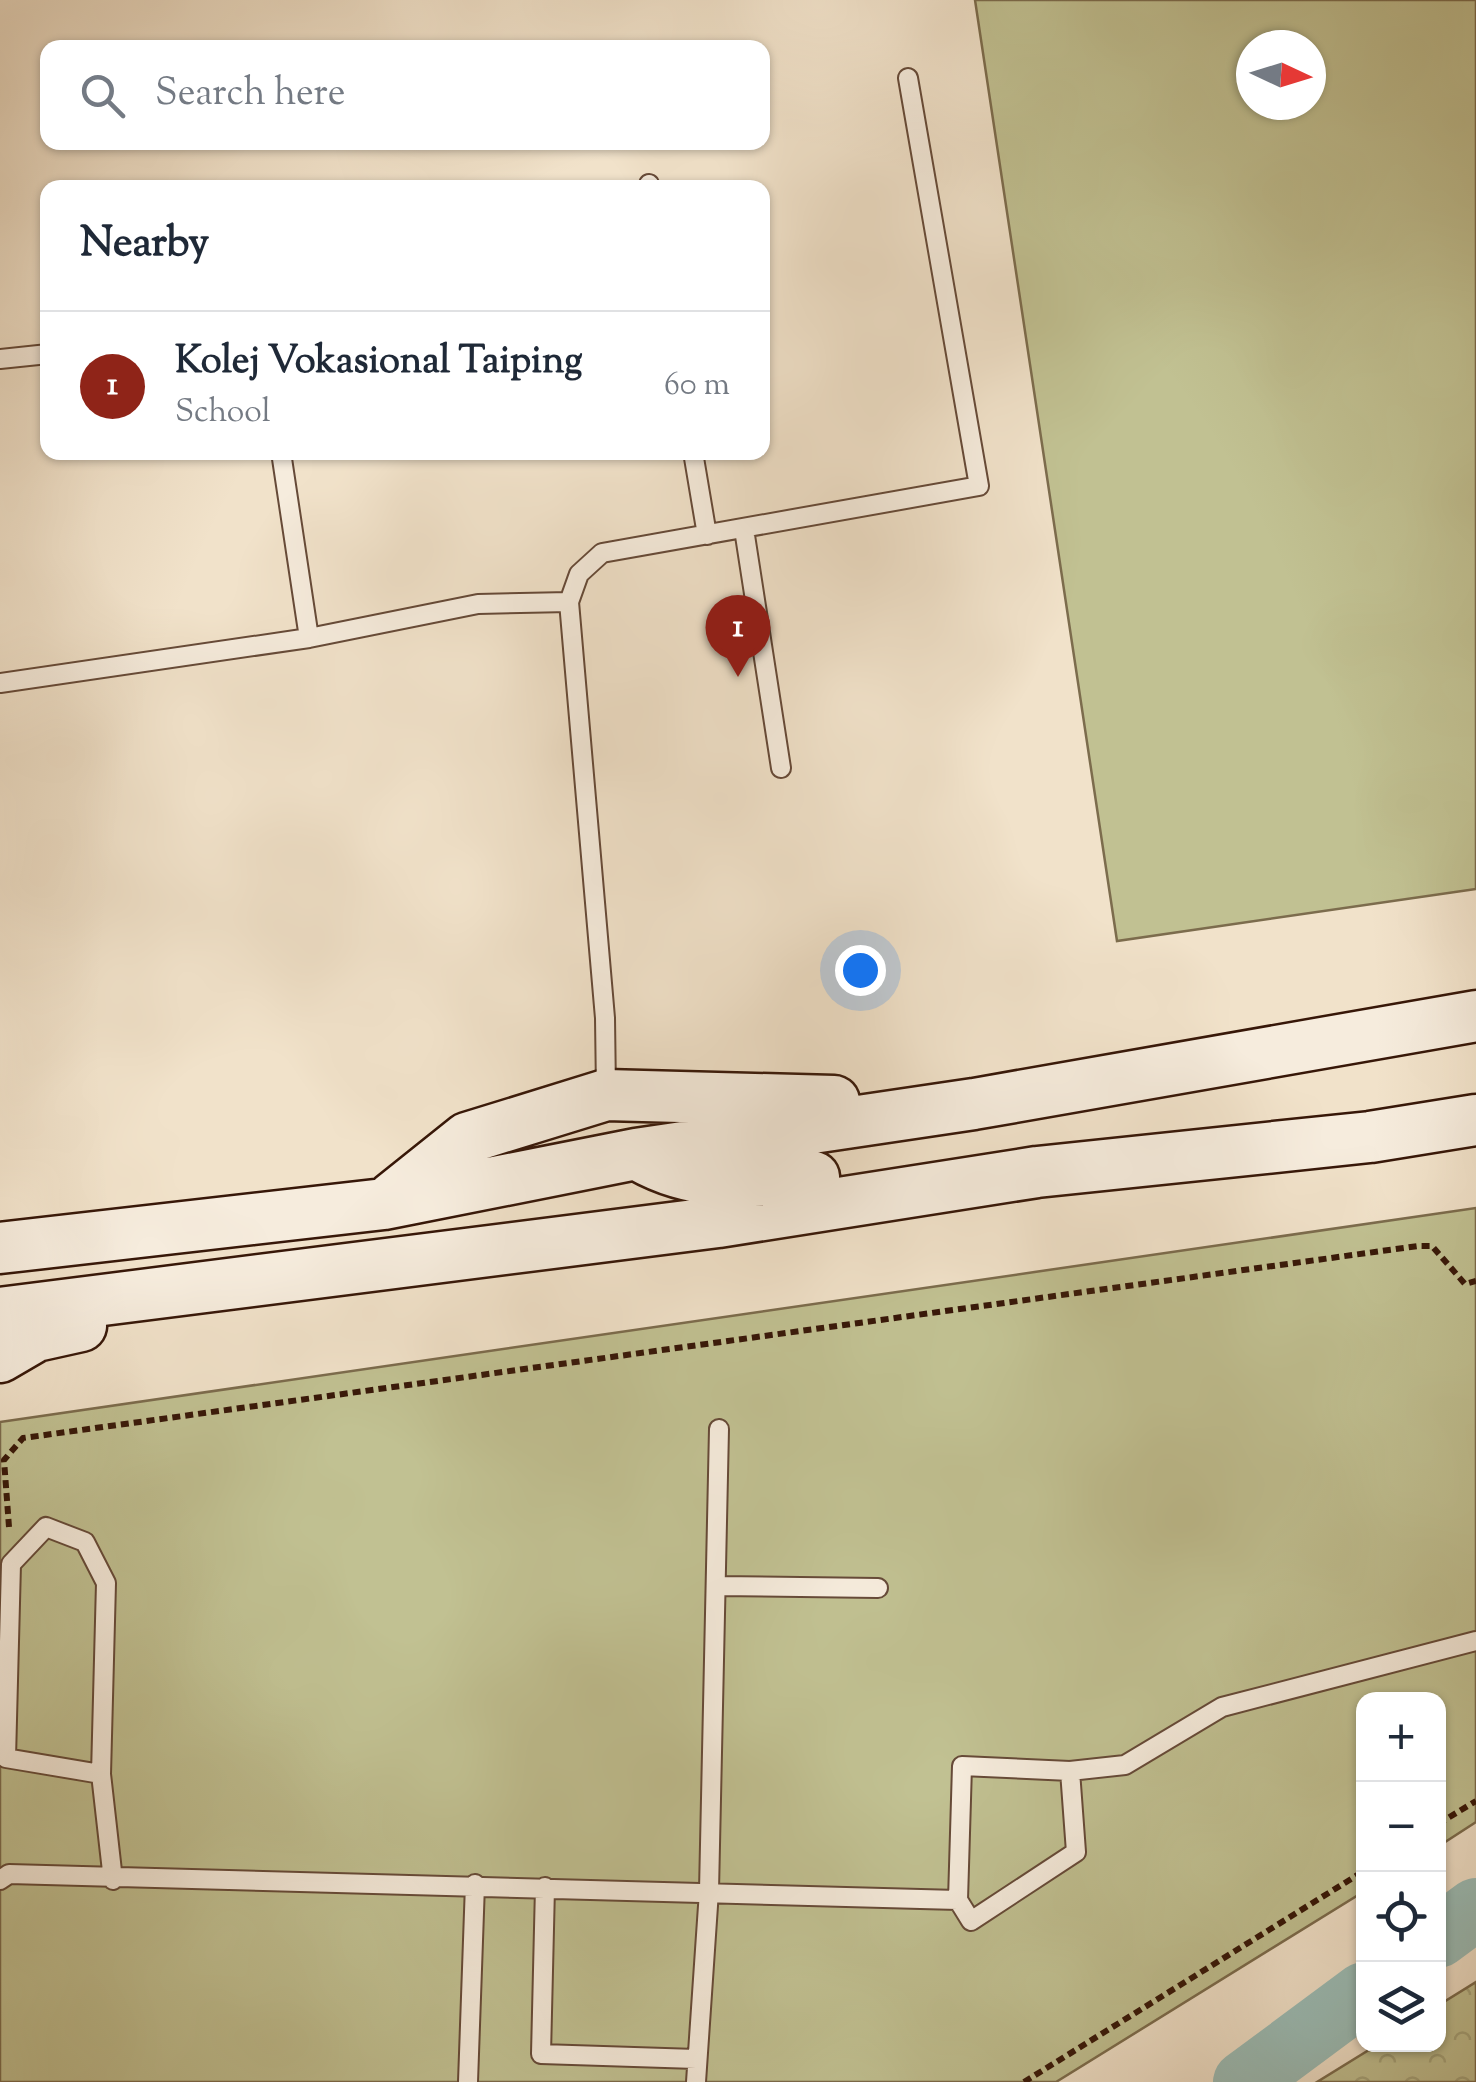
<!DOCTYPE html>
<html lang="en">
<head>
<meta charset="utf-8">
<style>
	:root { --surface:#fff; --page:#f6f6f7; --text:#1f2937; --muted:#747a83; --line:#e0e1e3; --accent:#8f2418 }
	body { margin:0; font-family:"Sorts Mill Goudy",serif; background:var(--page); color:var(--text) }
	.controls { position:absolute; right:30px; bottom:30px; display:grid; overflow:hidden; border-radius:20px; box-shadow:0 2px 8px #0004 }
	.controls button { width:90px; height:90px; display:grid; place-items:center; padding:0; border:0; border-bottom:2px solid var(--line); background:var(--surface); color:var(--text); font:50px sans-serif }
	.compass { position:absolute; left:1236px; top:30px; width:90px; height:90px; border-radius:50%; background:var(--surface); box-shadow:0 2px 8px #0004; rotate:94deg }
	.you { position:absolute; left:860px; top:970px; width:35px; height:35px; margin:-25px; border:8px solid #fff; border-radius:50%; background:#1a73e8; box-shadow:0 0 0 15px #1a73e833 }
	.badge { display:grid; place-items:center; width:65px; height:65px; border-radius:50%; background:var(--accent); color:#fff; font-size:32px; font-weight:700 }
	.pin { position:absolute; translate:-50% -82px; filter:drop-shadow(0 2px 5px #0008) }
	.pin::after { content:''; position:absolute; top:52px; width:35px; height:30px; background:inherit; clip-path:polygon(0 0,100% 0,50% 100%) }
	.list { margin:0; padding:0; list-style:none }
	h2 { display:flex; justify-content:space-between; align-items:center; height:130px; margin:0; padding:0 40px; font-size:42px }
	h2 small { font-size:32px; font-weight:400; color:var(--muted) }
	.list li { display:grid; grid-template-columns:65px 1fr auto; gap:30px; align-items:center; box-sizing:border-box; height:150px; padding:0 40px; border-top:2px solid var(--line) }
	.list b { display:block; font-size:38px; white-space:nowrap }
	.list p { margin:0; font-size:32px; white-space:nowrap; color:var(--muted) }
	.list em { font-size:32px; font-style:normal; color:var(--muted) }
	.icon { flex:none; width:55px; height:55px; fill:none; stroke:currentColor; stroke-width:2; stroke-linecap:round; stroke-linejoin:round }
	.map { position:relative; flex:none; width:1476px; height:2082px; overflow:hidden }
	.search { position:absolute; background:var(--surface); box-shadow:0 2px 8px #0004; left:40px; top:40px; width:730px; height:110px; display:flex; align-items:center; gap:25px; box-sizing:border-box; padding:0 35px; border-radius:20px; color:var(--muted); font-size:38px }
	.panel { position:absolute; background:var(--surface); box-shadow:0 2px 8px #0004; left:40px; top:180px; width:730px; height:280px; border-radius:20px }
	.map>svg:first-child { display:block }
	.green { fill:#c1c192; stroke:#7c6c4d; stroke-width:2.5; fill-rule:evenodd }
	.forest { fill:url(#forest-crowns); stroke:#7c6c4d; stroke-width:2.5 }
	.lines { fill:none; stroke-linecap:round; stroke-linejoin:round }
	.river { stroke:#9bbdb7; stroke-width:62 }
	.lane-casing { stroke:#664a38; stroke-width:22 }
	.secondary-casing { stroke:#371708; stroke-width:55 }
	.path { stroke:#371708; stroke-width:6; stroke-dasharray:8 5; stroke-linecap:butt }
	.lane { stroke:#f6ecdd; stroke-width:18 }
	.secondary { stroke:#f6ecdd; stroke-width:50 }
</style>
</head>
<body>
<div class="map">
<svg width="1476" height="2082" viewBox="0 0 1476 2082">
	<defs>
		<pattern id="forest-crowns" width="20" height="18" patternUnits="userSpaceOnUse" patternTransform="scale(2.5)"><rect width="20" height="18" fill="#c1c192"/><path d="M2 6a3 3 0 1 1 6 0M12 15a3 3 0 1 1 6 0" fill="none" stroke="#a6a57c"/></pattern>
	</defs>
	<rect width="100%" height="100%" fill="#f1e2ca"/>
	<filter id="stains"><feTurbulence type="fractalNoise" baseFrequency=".002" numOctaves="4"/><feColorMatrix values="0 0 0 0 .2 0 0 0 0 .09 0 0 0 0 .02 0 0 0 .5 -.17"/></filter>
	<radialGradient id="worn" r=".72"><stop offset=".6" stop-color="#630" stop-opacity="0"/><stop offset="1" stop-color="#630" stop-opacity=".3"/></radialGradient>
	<path class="green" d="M975,0H1476V889L1117,941ZM1251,45H1311V105H1251Z
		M1476,1208V1822L1439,1846L1438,1700H1364L1363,1892L1056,2082H0V1422Z"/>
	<path class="forest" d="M1476,1982V2082H1317L1377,2045L1438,2044L1439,2005Z"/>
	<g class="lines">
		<path class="river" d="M1438,1937L1476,1909
			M1244,2082L1364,1993"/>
		<g class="lane-casing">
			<path id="lane" d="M649,184L650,188
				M0,359L48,354
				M281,452L309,638
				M693,452L707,535
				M744,529L781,768
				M0,683L309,638L478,604L569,602
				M606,1091L605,1018L569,602L579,574L602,553L979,486L908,78
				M717,1586L878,1588
				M101,1774L6,1758L11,1564L46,1527L85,1542L106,1583L101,1774L113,1880
				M0,1880L9,1874L958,1900L971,1921L1076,1852L1070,1771L1125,1765L1222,1707L1476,1641
				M545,1887L541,2054L696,2059
				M958,1900L962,1766L1070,1771
				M468,2082L475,1884
				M696,2082L709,1891L719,1429"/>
		</g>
		<g class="secondary-casing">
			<path id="secondary" d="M640,1156C696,1188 752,1182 814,1177
				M392,1198L467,1138L606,1095L834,1101
				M0,1248L384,1204L636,1154L974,1104L1476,1016
				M0,1313L718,1222L1037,1172L1370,1137L1476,1120
				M0,1357L36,1336L81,1326"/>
		</g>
		<path class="path" d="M9,1527L4,1460L23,1438L1418,1246H1432L1465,1284L1476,1281
			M1438,1824L1476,1801
			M1024,2082L1364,1871"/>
		<use href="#lane" class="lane"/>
		<use href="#secondary" class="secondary"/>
	</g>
	<rect width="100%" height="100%" filter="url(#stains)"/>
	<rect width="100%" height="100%" fill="url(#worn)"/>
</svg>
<div class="controls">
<button>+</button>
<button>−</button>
<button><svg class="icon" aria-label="locate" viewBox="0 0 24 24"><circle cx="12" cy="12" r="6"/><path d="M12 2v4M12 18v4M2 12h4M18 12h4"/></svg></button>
<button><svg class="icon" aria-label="layers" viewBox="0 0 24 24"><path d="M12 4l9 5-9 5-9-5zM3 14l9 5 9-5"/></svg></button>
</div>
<svg class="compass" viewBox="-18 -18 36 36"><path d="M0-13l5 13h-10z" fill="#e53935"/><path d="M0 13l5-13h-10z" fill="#747a83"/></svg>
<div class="you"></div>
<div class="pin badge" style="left:738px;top:677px">1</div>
<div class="search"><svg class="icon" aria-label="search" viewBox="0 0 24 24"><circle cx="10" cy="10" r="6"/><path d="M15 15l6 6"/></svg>Search here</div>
<section class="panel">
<h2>Nearby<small></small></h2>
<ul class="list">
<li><span class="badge">1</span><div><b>Kolej Vokasional Taiping</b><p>School</p></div><em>60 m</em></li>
</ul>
</section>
</div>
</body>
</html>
